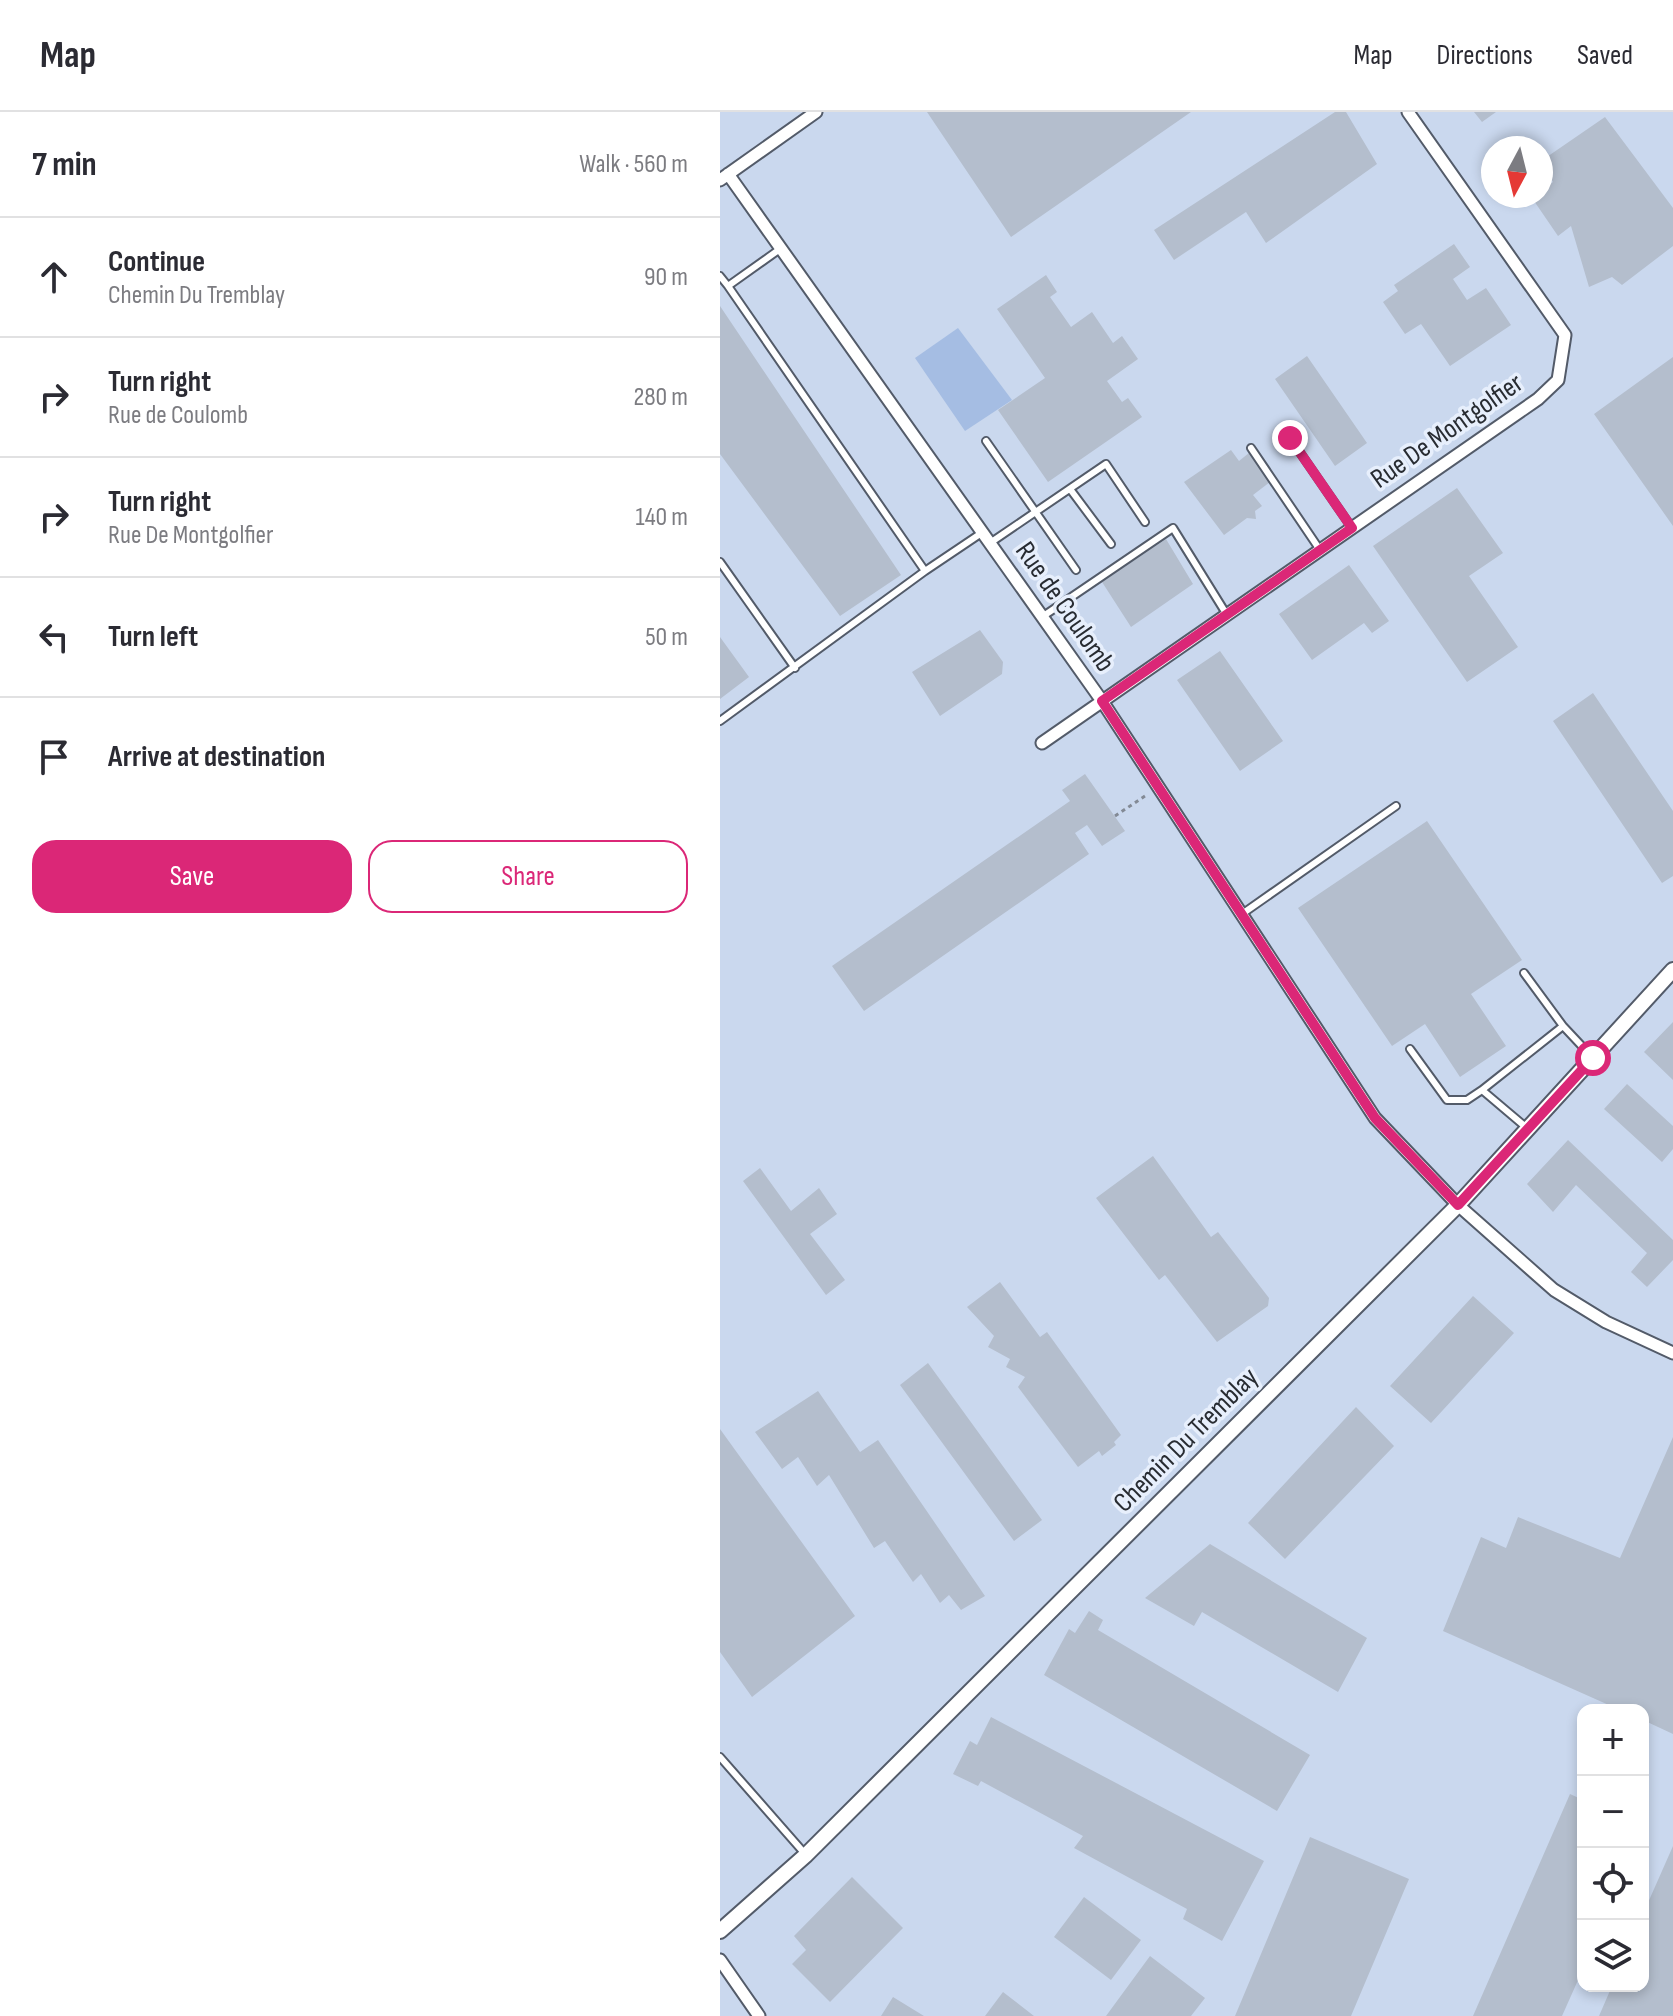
<!DOCTYPE html>
<html lang="en">
<head>
<meta charset="utf-8">
<style>
	:root { --surface:#fff; --page:#f7f7f7; --text:#2b2b33; --muted:#7c7c81; --line:#e1e1e2; --accent:#db2777 }
	body { margin:0; font-family:"Sofia Sans Condensed",sans-serif; background:var(--page); color:var(--text) }
	.controls { position:absolute; right:24px; bottom:24px; display:grid; overflow:hidden; border-radius:16px; box-shadow:0 4px 12px #0003 }
	.controls button { width:72px; height:72px; display:grid; place-items:center; padding:0; border:0; border-bottom:2px solid var(--line); background:var(--surface); color:var(--text); font:40px sans-serif }
	.compass { position:absolute; left:761px; top:24px; width:72px; height:72px; border-radius:50%; background:var(--surface); box-shadow:0 4px 12px #0003; rotate:187deg }
	.stop { position:absolute; width:24px; height:24px; margin:-18px; border:6px solid #db2777; border-radius:50%; background:#fff }
	.stop.end { background:#db2777; border-color:#fff; box-shadow:0 2px 8px #0008 }
	.list { margin:0; padding:0; list-style:none }
	h2 { display:flex; justify-content:space-between; align-items:center; height:104px; margin:0; padding:0 32px; font-size:34px }
	h2 small { font-size:26px; font-weight:400; color:var(--muted) }
	.list li { display:grid; grid-template-columns:52px 1fr auto; gap:24px; align-items:center; box-sizing:border-box; height:120px; padding:0 32px; border-top:2px solid var(--line) }
	.list b { display:block; font-size:30px; white-space:nowrap }
	.list p { margin:0; font-size:26px; white-space:nowrap; color:var(--muted) }
	.list em { font-size:26px; font-style:normal; color:var(--muted) }
	.actions { display:flex; gap:16px; padding:24px 32px }
	.actions a { flex:1; padding:18px 0; border:2px solid var(--accent); border-radius:24px; text-align:center; font-size:28px; color:var(--accent) }
	.actions .main { background:var(--accent); color:#fff }
	.icon { flex:none; width:44px; height:44px; fill:none; stroke:currentColor; stroke-width:2; stroke-linecap:round; stroke-linejoin:round }
	.map { position:relative; flex:none; width:953px; height:1904px; overflow:hidden }
	header { display:flex; align-items:center; gap:48px; box-sizing:border-box; height:112px; padding:0 40px; background:var(--surface); border-bottom:2px solid var(--line) }
	header strong { font-size:38px }
	nav { display:flex; gap:44px; margin-inline-start:auto; font-size:28px }
	main { display:flex }
	aside { flex:1; background:var(--surface) }
	.map>svg:first-child { display:block }
	.built { fill:#cad8ee; fill-rule:evenodd }
	.green { fill:#a5bde3 }
	.building { fill:#b4becd }
	.lines { fill:none; stroke-linecap:round; stroke-linejoin:round }
	.service-casing { stroke:#535b69; stroke-width:10 }
	.minor-casing { stroke:#535b69; stroke-width:15 }
	.tertiary-casing { stroke:#535b69; stroke-width:18 }
	.path { stroke:#838a95; stroke-width:3; stroke-dasharray:4 4; stroke-linecap:butt }
	.service { stroke:#fff; stroke-width:6 }
	.minor { stroke:#fff; stroke-width:11 }
	.tertiary { stroke:#fff; stroke-width:14 }
	.route { stroke:#db2777; stroke-width:10 }
	.labels { text-anchor:middle; dominant-baseline:central; stroke-width:7; stroke-linejoin:round; paint-order:stroke }
	.street-label { font-size:28px; fill:#282c32; stroke:#e7effc }
</style>
</head>
<body>
<header>
<strong>Map</strong>
<nav><a>Map</a><a>Directions</a><a>Saved</a></nav>
</header>
<main>
<aside>
<h2>7 min<small>Walk · 560 m</small></h2>
<ul class="list">
<li><svg class="icon" aria-label="ahead" viewBox="0 0 24 24"><path d="M12 20V5M6 11l6-6 6 6"/></svg><div><b>Continue</b><p>Chemin Du Tremblay</p></div><em>90 m</em></li>
<li><svg class="icon" aria-label="right" viewBox="0 0 24 24"><path d="M7 20v-9h11M14 6l5 5-5 5"/></svg><div><b>Turn right</b><p>Rue de Coulomb</p></div><em>280 m</em></li>
<li><svg class="icon" aria-label="right" viewBox="0 0 24 24"><path d="M7 20v-9h11M14 6l5 5-5 5"/></svg><div><b>Turn right</b><p>Rue De Montgolfier</p></div><em>140 m</em></li>
<li><svg class="icon" aria-label="left" viewBox="0 0 24 24"><path d="M17 20v-9H6M10 6l-5 5 5 5"/></svg><div><b>Turn left</b></div><em>50 m</em></li>
<li><svg class="icon" aria-label="arrive" viewBox="0 0 24 24"><path d="M6 21V4h12l-3 4 3 4H6"/></svg><div><b>Arrive at destination</b></div></li>
</ul>
<div class="actions"><a class="main">Save</a><a>Share</a></div>
</aside>
<div class="map">
<svg width="953" height="1904" viewBox="0 0 953 1904">
	<rect width="100%" height="100%" fill="#d8e2f2"/>
	<path class="built" d="M0,0H953V1904H0ZM773,36H821V84H773ZM863,1598H923V1874H863Z"/>
	<path class="green" d="M238,216L292,288L245,319L195,246Z"/>
	<path class="building" d="M207,0H471L291,125Z
		M615,0H626L657,52L546,131L526,100L454,148L434,118Z
		M754,0H776L762,10Z
		M885,5L953,96V134L902,173L892,165L869,175L851,114L838,124L812,86L821,84V79L833,70L821,49Z
		M734,132L750,155L733,167L747,188L766,176L791,213L730,254L701,212L685,222L663,190L678,179L674,173Z
		M326,163L337,180L330,185L351,215L372,200L393,231L402,224L418,247L387,269L402,290L408,286L422,305L328,370L278,298L325,266L277,197Z
		M0,194L181,463L120,504L0,342Z
		M587,244L647,331L615,354L555,267Z
		M953,245V414L874,302Z
		M511,338L519,349L529,341L550,370L533,383L542,394L535,399L536,407L527,406L504,423L464,370Z
		M737,376L783,441L749,464L798,535L747,570L653,434Z
		M446,427L473,472L411,515L382,470Z
		M629,453L669,509L652,521L644,511L592,548L559,502Z
		M260,518L283,550L282,562L220,604L192,560Z
		M0,525L29,565L0,587Z
		M500,539L563,629L520,659L457,568Z
		M873,581L953,699V764L942,771L833,609Z
		M365,662L405,719L382,734L367,713L355,721L369,742L144,899L112,854L350,689L342,678Z
		M707,709L802,848L751,882L786,934L740,965L705,912L672,934L578,796Z
		M953,910V968L924,940Z
		M907,972L953,1014V1037L942,1050L884,997Z
		M848,1028L953,1128V1148L927,1175L911,1160L927,1141L856,1073L833,1100L807,1072Z
		M433,1044L491,1125L498,1120L549,1186L548,1194L497,1230L445,1163L439,1168L376,1086Z
		M40,1056L71,1099L99,1076L117,1102L90,1122L125,1168L106,1183L23,1069Z
		M280,1170L320,1225L327,1220L401,1323L394,1330L396,1333L382,1344L379,1339L358,1355L298,1275L305,1265L286,1255L290,1247L268,1235L274,1224L247,1195Z
		M753,1184L794,1221L711,1311L670,1274Z
		M208,1251L322,1408L294,1429L180,1273Z
		M98,1279L140,1340L158,1328L265,1484L241,1498L229,1483L220,1491L201,1462L193,1470L165,1429L154,1436L109,1363L97,1374L78,1345L62,1357L35,1320Z
		M636,1295L674,1334L565,1447L528,1411Z
		M0,1317L135,1504L32,1585L0,1540Z
		M953,1325V1622L923,1608V1598H900L723,1519L761,1425L786,1436L798,1405L900,1446Z
		M490,1432L647,1526L618,1580L482,1500L474,1514L425,1486Z
		M369,1499L383,1508L378,1518L590,1643L557,1699L324,1563L349,1517L355,1521Z
		M271,1605L544,1749L502,1829L463,1807L467,1797L354,1736L363,1724L261,1669L258,1674L233,1662L250,1629L257,1633Z
		M850,1682L863,1688V1857L842,1904H753Z
		M590,1725L689,1767L631,1904H515Z
		M953,1734V1904H879L892,1874H923V1802Z
		M132,1765L183,1816L110,1890L72,1852L86,1838L74,1824Z
		M364,1785L421,1828L391,1868L334,1825Z
		M430,1844L485,1886L471,1904H386Z
		M283,1880L314,1904H265Z
		M173,1885L204,1904H161Z"/>
	<g class="lines">
		<g class="service-casing">
			<path id="service" d="M60,137L8,174L205,459L263,420
				M0,164L8,174
				M570,326L632,416
				M266,329L356,458
				M531,336L600,438
				M350,377L391,432
				M270,431L386,352L425,410
				M0,450L75,556
				M322,505L453,416L507,503
				M0,609L205,459
				M522,802L676,694
				M804,861L843,914
				M690,937L727,988H747L762,978
				M808,1017L762,978L843,914L873,946
				M0,1645L86,1743"/>
		</g>
		<g class="minor-casing">
			<path id="minor" d="M8,62L382,589L655,1006L738,1093L834,1178L886,1210L953,1241
				M0,68L96,0
				M322,631L818,287L838,268L845,223L688,0
				M0,1848L39,1904"/>
		</g>
		<g class="tertiary-casing">
			<path id="tertiary" d="M0,1819L86,1743L738,1093L953,858"/>
		</g>
		<path class="path" d="M395,704L428,682"/>
		<use href="#service" class="service"/>
		<use href="#minor" class="minor"/>
		<use href="#tertiary" class="tertiary"/>
	</g>
	<g class="lines">
		<path class="route" d="M570,326L632,416L382,589L655,1006L738,1093L873,946"/>
	</g>
	<g class="labels">
		<g class="street-label">
			<text transform="translate(727 319) rotate(-35)">Rue De Montgolfier</text>
			<text transform="translate(345 495) rotate(55)">Rue de Coulomb</text>
			<text transform="translate(466 1328) rotate(-45)">Chemin Du Tremblay</text>
		</g>
	</g>
</svg>
<div class="controls">
<button>+</button>
<button>−</button>
<button><svg class="icon" aria-label="locate" viewBox="0 0 24 24"><circle cx="12" cy="12" r="6"/><path d="M12 2v4M12 18v4M2 12h4M18 12h4"/></svg></button>
<button><svg class="icon" aria-label="layers" viewBox="0 0 24 24"><path d="M12 4l9 5-9 5-9-5zM3 14l9 5 9-5"/></svg></button>
</div>
<svg class="compass" viewBox="-18 -18 36 36"><path d="M0-13l5 13h-10z" fill="#e53935"/><path d="M0 13l5-13h-10z" fill="#7c7c81"/></svg>
<div class="stop" style="left:873px;top:946px"></div>
<div class="stop end" style="left:570px;top:326px"></div>
</div>
</main>
</body>
</html>
